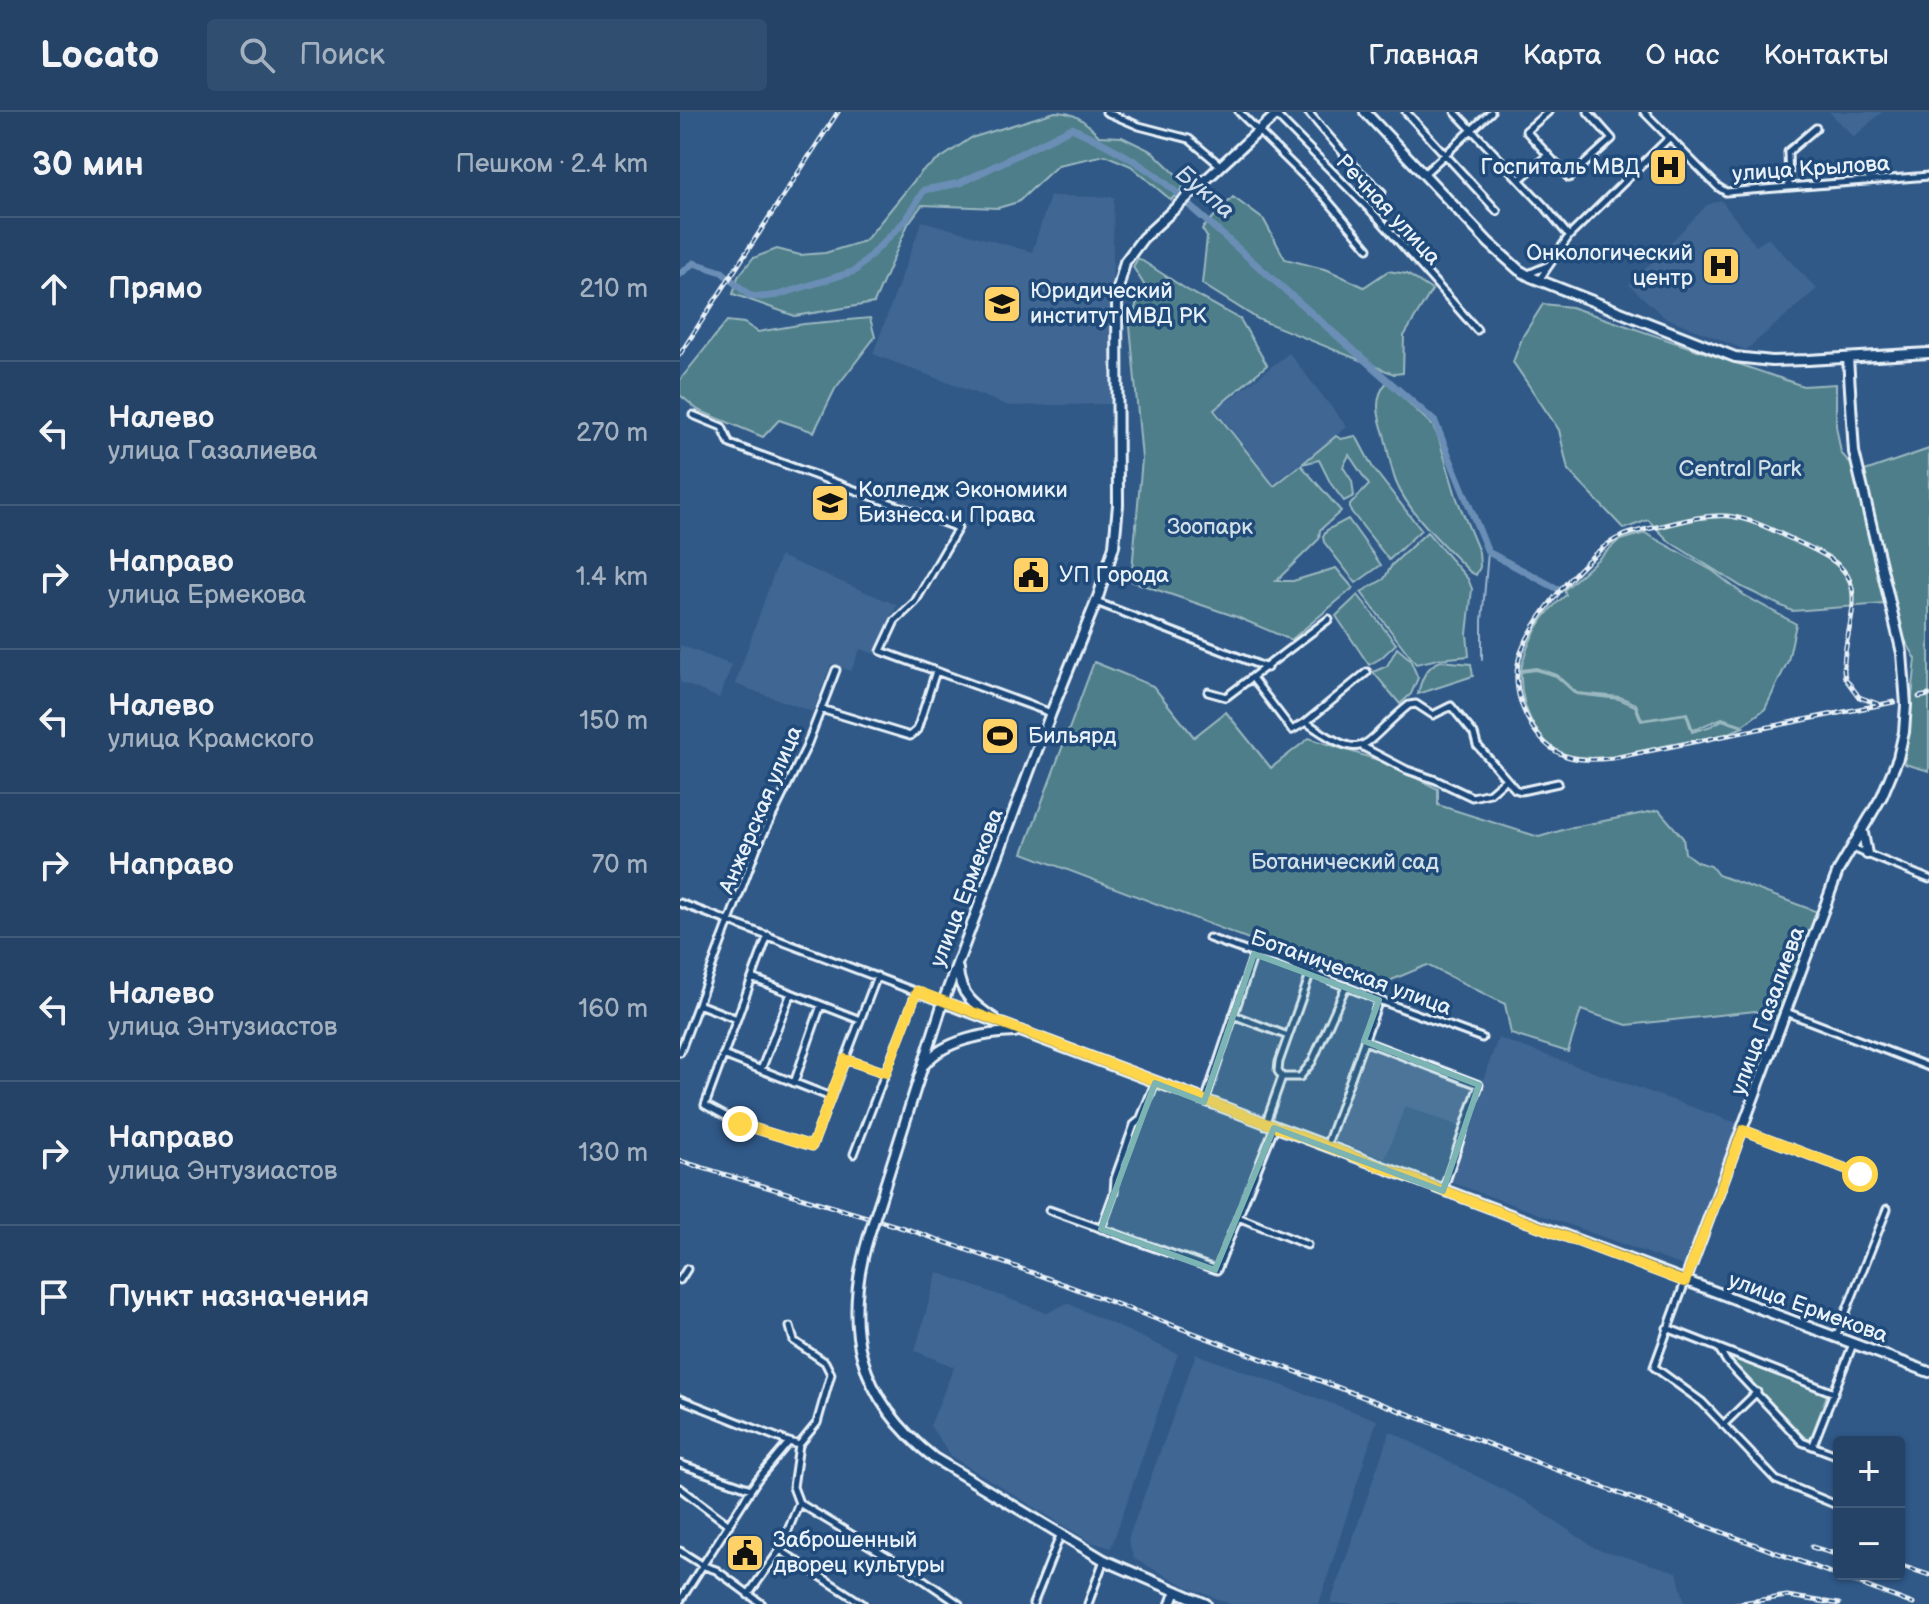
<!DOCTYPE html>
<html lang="ru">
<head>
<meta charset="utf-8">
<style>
	:root { --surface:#244366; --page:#304e6f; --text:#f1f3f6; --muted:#a3b0bf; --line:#415c7a }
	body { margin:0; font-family:"Balsamiq Sans",sans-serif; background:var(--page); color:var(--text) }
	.controls { position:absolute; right:24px; bottom:24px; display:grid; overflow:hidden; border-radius:8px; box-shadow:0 2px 6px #0004 }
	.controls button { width:72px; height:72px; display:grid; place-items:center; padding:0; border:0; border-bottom:2px solid var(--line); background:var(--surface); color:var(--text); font:40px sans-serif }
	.stop { position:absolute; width:24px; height:24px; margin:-18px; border:6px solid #ffd54a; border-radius:50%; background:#fff }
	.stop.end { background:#ffd54a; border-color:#fff; box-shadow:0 2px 8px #0008 }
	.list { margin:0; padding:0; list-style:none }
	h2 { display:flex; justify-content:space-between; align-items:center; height:104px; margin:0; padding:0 32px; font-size:34px }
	h2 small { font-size:26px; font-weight:400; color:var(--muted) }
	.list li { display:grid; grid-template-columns:52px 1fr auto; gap:24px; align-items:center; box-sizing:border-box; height:144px; padding:0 32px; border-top:2px solid var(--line) }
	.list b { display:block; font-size:30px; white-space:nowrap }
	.list p { margin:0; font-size:26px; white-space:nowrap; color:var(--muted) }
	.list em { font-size:26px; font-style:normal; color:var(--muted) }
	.icon { flex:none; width:44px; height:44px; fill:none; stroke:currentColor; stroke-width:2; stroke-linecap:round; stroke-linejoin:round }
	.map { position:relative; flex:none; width:1249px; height:1492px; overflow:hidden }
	header { display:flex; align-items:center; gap:48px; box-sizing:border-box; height:112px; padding:0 40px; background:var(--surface); border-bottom:2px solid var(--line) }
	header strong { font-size:38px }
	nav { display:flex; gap:44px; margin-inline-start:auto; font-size:28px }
	.search { width:560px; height:72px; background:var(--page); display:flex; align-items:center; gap:20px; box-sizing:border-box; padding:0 28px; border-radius:8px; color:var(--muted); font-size:30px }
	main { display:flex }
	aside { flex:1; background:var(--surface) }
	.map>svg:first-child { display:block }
	.built { fill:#3f6693 }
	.green { fill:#4e7e89; stroke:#9bb8c0; stroke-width:2 }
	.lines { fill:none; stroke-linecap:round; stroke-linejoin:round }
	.stream { stroke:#9cb6d0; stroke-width:2 }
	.river { stroke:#6a8eb5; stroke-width:7 }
	.minor-casing { stroke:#e8f1f8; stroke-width:11 }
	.major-casing { stroke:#e8f1f8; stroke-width:14 }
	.minor { stroke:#1f4a7a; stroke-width:5 }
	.major { stroke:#1f4a7a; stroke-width:8 }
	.rail-casing { stroke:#e8f1f8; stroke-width:5 }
	.rail { stroke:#1f4a7a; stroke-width:2; stroke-dasharray:6; stroke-linecap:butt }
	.major-bridge-casing { stroke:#e8f1f8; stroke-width:14; stroke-linecap:butt }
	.major-bridge { stroke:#1f4a7a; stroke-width:8 }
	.route { stroke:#ffd54a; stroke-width:10 }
	.marked { fill:#7cb4b3; fill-opacity:0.2; stroke:#7cb4b3; stroke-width:6; stroke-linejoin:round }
	.labels { text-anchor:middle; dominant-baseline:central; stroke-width:7; stroke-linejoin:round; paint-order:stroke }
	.poi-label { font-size:22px; fill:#e8f1f8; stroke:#1f4a7a; text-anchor:start }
	.street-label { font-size:22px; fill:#e8f1f8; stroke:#1f4a7a }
	.park-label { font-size:22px; fill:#d1e0e7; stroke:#1f4a7a }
	.water-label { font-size:24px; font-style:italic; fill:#cfddeb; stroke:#1f4a7a }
</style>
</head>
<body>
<header>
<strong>Locato</strong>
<div class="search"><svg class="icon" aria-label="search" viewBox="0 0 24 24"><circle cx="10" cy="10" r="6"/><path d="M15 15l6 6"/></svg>Поиск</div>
<nav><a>Главная</a><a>Карта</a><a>О нас</a><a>Контакты</a></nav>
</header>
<main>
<aside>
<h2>30 мин<small>Пешком · 2.4 km</small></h2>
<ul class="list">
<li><svg class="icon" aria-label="ahead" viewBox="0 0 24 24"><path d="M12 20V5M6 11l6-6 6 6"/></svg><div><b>Прямо</b></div><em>210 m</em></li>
<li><svg class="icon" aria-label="left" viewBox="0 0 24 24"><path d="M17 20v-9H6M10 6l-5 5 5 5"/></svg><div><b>Налево</b><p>улица Газалиева</p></div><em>270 m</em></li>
<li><svg class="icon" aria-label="right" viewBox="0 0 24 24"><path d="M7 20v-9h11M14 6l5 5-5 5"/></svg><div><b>Направо</b><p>улица Ермекова</p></div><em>1.4 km</em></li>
<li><svg class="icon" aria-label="left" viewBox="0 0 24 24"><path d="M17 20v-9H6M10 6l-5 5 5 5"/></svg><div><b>Налево</b><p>улица Крамского</p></div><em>150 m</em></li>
<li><svg class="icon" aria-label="right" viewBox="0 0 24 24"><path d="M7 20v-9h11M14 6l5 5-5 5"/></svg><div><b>Направо</b></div><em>70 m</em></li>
<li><svg class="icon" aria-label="left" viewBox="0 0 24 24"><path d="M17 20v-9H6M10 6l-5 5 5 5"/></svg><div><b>Налево</b><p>улица Энтузиастов</p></div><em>160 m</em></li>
<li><svg class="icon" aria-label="right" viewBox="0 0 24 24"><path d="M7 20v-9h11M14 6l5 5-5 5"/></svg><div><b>Направо</b><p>улица Энтузиастов</p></div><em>130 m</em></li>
<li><svg class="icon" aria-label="arrive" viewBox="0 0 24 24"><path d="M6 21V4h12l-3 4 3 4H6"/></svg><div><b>Пункт назначения</b></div></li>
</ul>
</aside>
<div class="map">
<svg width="1249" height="1492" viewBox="0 0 1249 1492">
	<rect width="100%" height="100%" fill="#305988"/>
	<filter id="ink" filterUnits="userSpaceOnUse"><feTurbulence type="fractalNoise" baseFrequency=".0125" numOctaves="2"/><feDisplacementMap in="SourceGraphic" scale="16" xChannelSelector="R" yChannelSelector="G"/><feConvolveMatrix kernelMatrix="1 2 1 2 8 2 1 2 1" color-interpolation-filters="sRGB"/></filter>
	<g filter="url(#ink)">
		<path class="built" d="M1149,0H1202L1174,25Z
			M370,84L434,85L430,292L329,294L193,242L242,109L352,140Z
			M1041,88L1076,134L1088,126L1137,177L1066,238L984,205L949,173L1027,93Z
			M609,241L667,315L594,372L536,298Z
			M100,444L217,493L195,542L180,537L171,559L151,552L133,600L55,572Z
			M0,533L52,553L39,586L0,570Z
			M818,926L1057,1011L1006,1155L767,1069Z
			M689,935L795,975L781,1015L725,994L705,1047L654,1028Z
			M257,1160L367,1201L387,1191L498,1242L431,1436L411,1430L272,1345L250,1314L274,1255L235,1239Z
			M516,1242L697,1308L639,1492H550L508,1475L454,1447L448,1427Z
			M710,1319L845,1389L915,1436L997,1460L1005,1492H650Z"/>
		<path class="green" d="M375,0C396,0 406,10 419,24L442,25L473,40L506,72L491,88L451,54L425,43L378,53L338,90L318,96L242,93L228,112L194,191L115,204L53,182L58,165L73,146L97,137L120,143L145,141L185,129L242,59L291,26Z
			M553,85L584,108L605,147L648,158L684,175L708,159L727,162L752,178L724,224L723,261L714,262L578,207L522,172L527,125L522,117Z
			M458,146L509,179L560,207L587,253L534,298L594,374L621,353L661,399L640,418L639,427L596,469H613L656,456L673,476L611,528L557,505L451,469L462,347L450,213L458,187L468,179L453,155Z
			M863,192L891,195L1123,274L1156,272V314L1161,341L1179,361L1249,337V659L1225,652L1236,547L1204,492L1112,499L1062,475L990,430L968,408L944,417L888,358L879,318L833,250L843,224Z
			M190,206L195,225L155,277L134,320L99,308L83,325L18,298L0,283V268L47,209L64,211L78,220L124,212Z
			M707,270L753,314L758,324L777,387L799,440L800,455L796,463L790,460C766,435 729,402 716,370C710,355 708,337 704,322C698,304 693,286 707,270Z
			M656,324L661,327L676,324L693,356L741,418L709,448L670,398V393L689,373L669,343L663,355L672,369L674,384L664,389L651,372L639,348L622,352Z
			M668,407L701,453L676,471L644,430L643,425L647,418Z
			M747,420L788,467L792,477L787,522L789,544L758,547L736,552L681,480L704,467L712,453Z
			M965,421L1033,459L1064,483L1116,512L1108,549L1085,597L1063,613L1042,606L1013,618L1007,601L962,608L956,592L940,585L897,581L876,563L856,556L841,558C846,530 863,500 886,483L884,478L938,429Z
			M678,483L716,532L701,546L689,553L656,504Z
			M717,536L730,547L738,566L731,582L720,592L693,560L707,554Z
			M761,549L791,552L793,564L738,582C741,568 746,554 761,549Z
			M414,550L473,574L514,625L546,600L591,656L629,626L704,650L758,677V693L859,725L893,715L979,698L1003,726L1005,741L1017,750L1031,754L1038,763L1138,800L1100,899L1094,909L1075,899L947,913L901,898L888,940L831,922L825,892L747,853L695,875L343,741Z
			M855,558L876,564L896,582L939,587L955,594L961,609L1006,602L1012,620L1031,614L1042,608L1063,615L1044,623C1018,628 991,632 965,638C945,642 923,649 903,648C861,644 839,597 841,560Z
			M1054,1246L1147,1283L1130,1328L1124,1325L1052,1251Z"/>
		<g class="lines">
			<path class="stream" d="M802,547V509L808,440"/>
			<path class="river" d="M0,162L14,151L42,160L70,184L82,185L98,183L175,159L225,109L244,78L280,71L392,16C437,37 479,60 512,96L755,310L808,440L876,476"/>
			<g class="minor-casing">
				<path id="minor" d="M426,0L459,14L509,27L541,54
					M559,0L642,82L688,136
					M593,0L700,108L797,218
					M628,0L679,59L702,80
					M726,0L817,99
					M775,0L866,96L889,124
					M868,0L846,19L889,66L932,27L908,0
					M964,0L1038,75L1046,80L1249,64
					M744,62L811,0
					M840,67L868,43
					M1109,74L1108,40L1136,16
					M846,163L869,153
					M859,168L889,124L989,26
					M13,303L42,315L50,332L278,416L235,490L215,509L201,539L371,601
					M416,490L587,556
					M573,567L612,618L626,610C689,654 679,633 729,593L736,592L753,603L771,594L794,622L797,633L835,677L841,679L878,671
					M528,580L546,585L649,507
					M141,597L230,624L237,618L256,559
					M626,610L687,560
					M683,635L727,658L756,668L792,685L810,681L826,667
					M1172,736L1249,767
					M0,791L263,890
					M88,823L25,993L60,1012L132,1034L197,864
					M529,826L574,842L597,847L699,888L802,926
					M72,866L180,908
					M18,892L57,907
					M1106,900L1249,955
					M553,903L608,924
					M684,929L799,973L763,1078
					M0,940L77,735L126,636L156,558
					M43,943L151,985
					M165,947L206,961
					M81,958L111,881
					M602,965L598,959L599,950L631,860
					M114,971L141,893
					M525,989L574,842
					M585,1013L602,965H620L632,950L666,874
					M1063,1018L1180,1062
					M646,1035L699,888
					M174,1042L237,879
					M369,1098L537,1158L594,1016
					M558,1105L627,1133
					M421,1117L434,1081L435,1066L454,1013L460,1008L475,971
					M0,1168L7,1157
					M1005,1170L974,1255L1022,1290L1096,1368L1159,1394
					M110,1215L114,1229L145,1250L151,1262L137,1311L119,1333L113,1375L119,1391L222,1453L279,1492
					M987,1216L1154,1281
					M1156,1225L1207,1097
					M1039,1237L1047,1250L1122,1330L1159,1344
					M0,1287L109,1330
					M1043,1313L1077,1280
					M1133,1333L1173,1232
					M0,1352L71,1377
					M0,1376L49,1413
					M100,1438L183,1492
					M0,1439L24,1454L36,1458L82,1492
					M68,1483L100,1438L119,1391
					M0,1489L77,1368L109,1330L119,1333
					M353,1492L380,1424
					M408,1492L424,1448"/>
			</g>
			<g class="major-casing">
				<path id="major" d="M685,0L809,131L839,158L851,165L1055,245L1092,249L1128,248L1249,241
					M1183,721L1187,742
					M278,857C279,882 295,894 315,907
					M263,890L1249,1260
					M245,952C264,928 306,921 335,920
					M200,1089L263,890L371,601L418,485L434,434L438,393L437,181L445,150L463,126L599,0
					M189,1123C161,1215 178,1286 254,1346L424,1448L526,1492
					M1005,1170L1158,759L1202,684L1218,646L1224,620L1226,593L1222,541L1174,340L1168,246
					M491,1492L496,1479"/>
			</g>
			<use href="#minor" class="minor"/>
			<use href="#major" class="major"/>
			<g class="rail-casing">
				<path id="rail" d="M0,242L158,0
					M1239,585L1249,583
					M1198,592L1179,585L1165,566C1159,537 1181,496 1170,469C1161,445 1122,433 1101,422C1054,399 1039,400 990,412C975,416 957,418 943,424C909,436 847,513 839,547C833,572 840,595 853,616C874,648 898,650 933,646L1214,590
					M0,1049L230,1118L362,1164L1233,1492
					M1132,1435L1159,1443
					M1219,1453L1249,1463
					M1055,1492L1107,1484L1159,1492"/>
			</g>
			<use href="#rail" class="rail"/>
			<g class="major-bridge-casing">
				<path id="major-bridge" d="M189,1123L200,1089"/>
			</g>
			<use href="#major-bridge" class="major-bridge"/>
		</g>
	</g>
	<g class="lines" filter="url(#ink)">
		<path class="route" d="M60,1012L132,1034L165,947L206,961L237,879L1005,1170L1063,1018L1180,1062"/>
	</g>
	<path class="marked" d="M574,842L699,888L684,929L799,973L763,1079L594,1016L535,1158L421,1117L475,971L524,990Z"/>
	<defs>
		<g id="hospital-square" transform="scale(2)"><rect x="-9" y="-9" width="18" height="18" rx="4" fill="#ffd166" stroke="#1f4a7a"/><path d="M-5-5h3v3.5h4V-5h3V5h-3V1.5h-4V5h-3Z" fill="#111"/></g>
		<g id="university-square" transform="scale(2)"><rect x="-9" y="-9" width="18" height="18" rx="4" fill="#ffd166" stroke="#1f4a7a"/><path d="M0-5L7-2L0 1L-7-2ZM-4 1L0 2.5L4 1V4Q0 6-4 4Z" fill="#111"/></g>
		<g id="civic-square" transform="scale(2)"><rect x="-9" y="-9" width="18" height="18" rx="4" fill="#ffd166" stroke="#1f4a7a"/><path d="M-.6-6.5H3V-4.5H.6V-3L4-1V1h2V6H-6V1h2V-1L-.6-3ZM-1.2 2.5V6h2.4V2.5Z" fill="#111"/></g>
		<g id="stadium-square" transform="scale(2)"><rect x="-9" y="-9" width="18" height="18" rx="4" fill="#ffd166" stroke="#1f4a7a"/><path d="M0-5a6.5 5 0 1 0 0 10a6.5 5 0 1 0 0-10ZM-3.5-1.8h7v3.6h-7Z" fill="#111"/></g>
	</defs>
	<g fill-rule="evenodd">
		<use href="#hospital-square" x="988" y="55"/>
		<use href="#hospital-square" x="1041" y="154"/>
		<use href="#university-square" x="322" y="192"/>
		<use href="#university-square" x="150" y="391"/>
		<use href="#civic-square" x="351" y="463"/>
		<use href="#stadium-square" x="320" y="624"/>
		<use href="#civic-square" x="65" y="1441"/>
	</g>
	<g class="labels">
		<g class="poi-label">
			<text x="960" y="55" text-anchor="end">Госпиталь МВД</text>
			<text x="1013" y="141" text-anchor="end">Онкологический<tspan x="1013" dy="25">центр</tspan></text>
			<text x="350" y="179">Юридический<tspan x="350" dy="25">институт МВД РК</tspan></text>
			<text x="178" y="378">Колледж Экономики<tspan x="178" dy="25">Бизнеса и Права</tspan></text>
			<text x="379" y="463">УП Города</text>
			<text x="348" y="624">Бильярд</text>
			<text x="93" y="1428">Заброшенный<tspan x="93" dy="25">дворец культуры</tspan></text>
		</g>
		<g class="street-label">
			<text transform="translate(1131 57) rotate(-4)">улица Крылова</text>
			<text transform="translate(708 98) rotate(47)">Речная улица</text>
			<text transform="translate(81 698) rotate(-67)">Анжерская улица</text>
			<text transform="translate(287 776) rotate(-69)">улица Ермекова</text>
			<text transform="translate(671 861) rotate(20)">Ботаническая улица</text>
			<text transform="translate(1088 899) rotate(-70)">улица Газалиева</text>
			<text transform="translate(1128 1196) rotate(20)">улица Ермекова</text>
		</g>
		<g class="park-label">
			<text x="1060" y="357">Central Park</text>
			<text x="530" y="415">Зоопарк</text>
			<text x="665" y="750">Ботанический сад</text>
		</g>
		<g class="water-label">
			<text transform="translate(525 80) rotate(40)">Букпа</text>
		</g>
	</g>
</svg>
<div class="controls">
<button>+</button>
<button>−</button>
</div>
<div class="stop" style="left:1180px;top:1062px"></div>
<div class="stop end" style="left:60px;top:1012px"></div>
</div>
</main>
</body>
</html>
